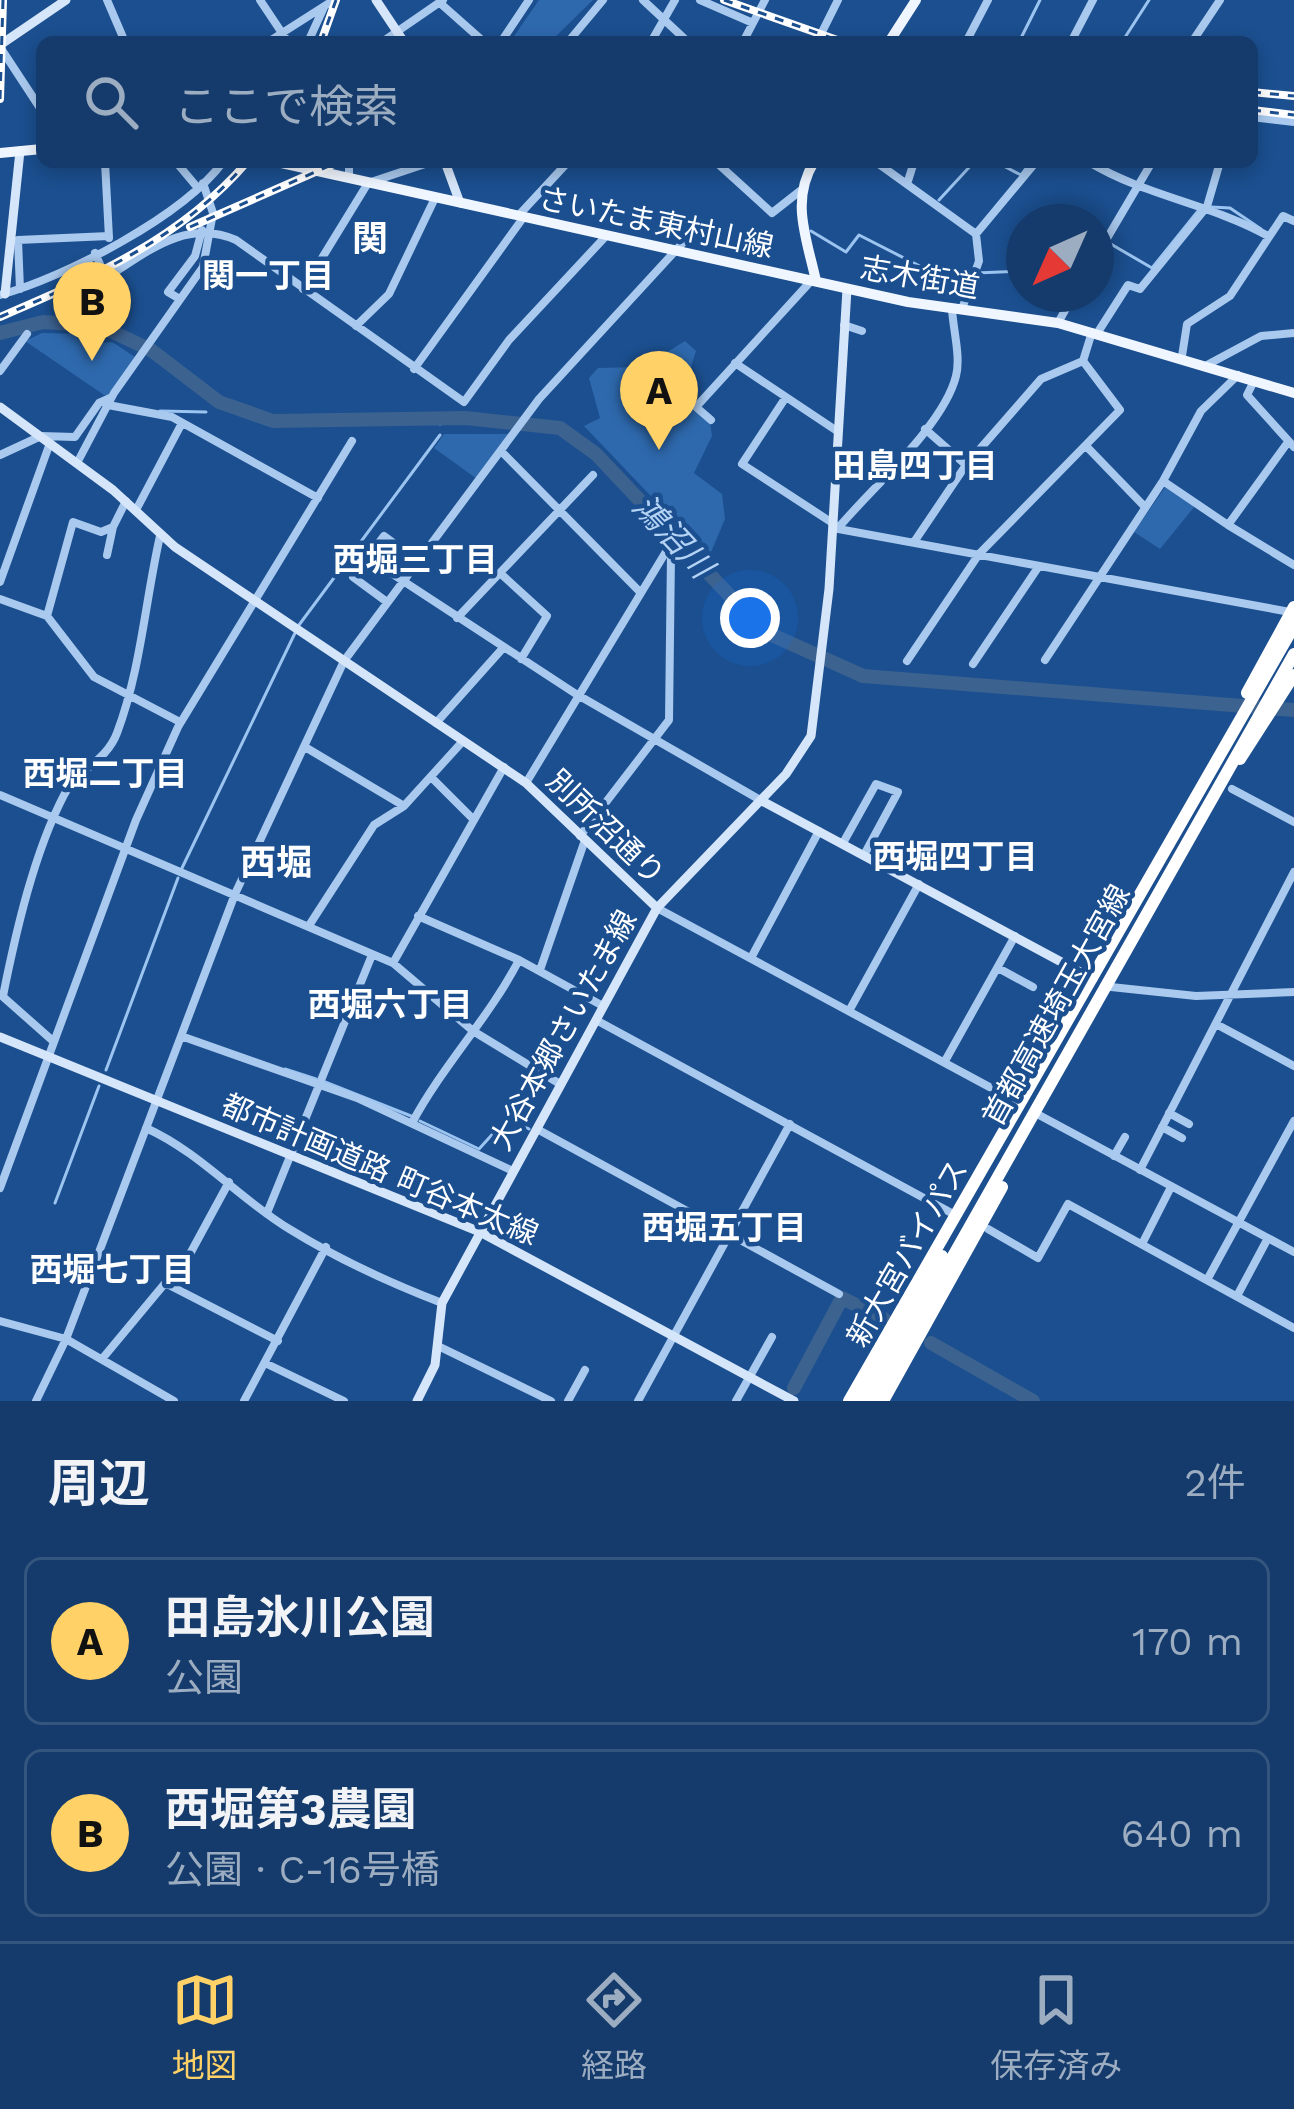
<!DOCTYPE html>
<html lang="ja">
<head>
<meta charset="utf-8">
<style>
	:root { --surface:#143b6b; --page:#1d4271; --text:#f1f3f6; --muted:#9dadc1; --line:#33557e; --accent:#ffd166 }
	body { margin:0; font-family:"Work Sans","Noto Sans JP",sans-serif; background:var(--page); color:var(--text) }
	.compass { position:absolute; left:1006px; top:204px; width:108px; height:108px; border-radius:50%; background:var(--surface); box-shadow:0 6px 18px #0003; rotate:225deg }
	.you { position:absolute; left:750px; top:618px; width:42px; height:42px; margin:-30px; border:9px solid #fff; border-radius:50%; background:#1a73e8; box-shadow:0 0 0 18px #1a73e833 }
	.badge { display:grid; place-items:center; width:78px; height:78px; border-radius:50%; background:var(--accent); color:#111; font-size:39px; font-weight:700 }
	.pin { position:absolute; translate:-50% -99px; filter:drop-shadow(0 3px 6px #0008) }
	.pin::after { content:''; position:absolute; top:63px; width:42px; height:36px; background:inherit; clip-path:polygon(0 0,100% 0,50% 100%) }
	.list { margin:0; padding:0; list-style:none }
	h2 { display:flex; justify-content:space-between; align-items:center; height:156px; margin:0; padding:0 48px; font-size:51px }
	h2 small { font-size:39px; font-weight:400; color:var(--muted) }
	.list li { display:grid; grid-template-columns:78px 1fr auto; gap:36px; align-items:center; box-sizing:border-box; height:168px; margin:0 24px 24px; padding:0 24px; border:3px solid var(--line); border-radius:18px }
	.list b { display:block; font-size:45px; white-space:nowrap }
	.list p { margin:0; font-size:39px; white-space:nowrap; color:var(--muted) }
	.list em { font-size:39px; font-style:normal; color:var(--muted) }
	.icon { flex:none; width:66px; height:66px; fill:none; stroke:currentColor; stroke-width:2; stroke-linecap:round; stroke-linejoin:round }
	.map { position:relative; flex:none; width:1294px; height:1401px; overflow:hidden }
	.search { position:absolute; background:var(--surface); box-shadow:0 6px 18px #0003; left:36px; right:36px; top:36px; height:132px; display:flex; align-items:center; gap:30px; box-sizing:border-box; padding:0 42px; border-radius:18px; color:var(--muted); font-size:45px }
	.sheet { height:540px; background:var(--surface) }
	nav { display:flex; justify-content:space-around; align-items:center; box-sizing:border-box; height:168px; border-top:3px solid var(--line); background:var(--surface); font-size:33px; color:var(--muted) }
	nav a { display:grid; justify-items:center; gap:6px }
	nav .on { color:var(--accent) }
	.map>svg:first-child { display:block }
	.green { fill:#2e69ad }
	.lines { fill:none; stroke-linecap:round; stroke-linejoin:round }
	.stream { stroke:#9cc4f0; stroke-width:3 }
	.river { stroke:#3c6290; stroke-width:14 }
	.street { stroke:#a9c9ee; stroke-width:8 }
	.secondary { stroke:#d6e6fa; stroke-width:9 }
	.primary { stroke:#f0f6ff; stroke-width:10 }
	.highway { stroke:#fff; stroke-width:12 }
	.rail-casing { stroke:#fff; stroke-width:8 }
	.rail { stroke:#1b4f8f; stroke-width:3; stroke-dasharray:9; stroke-linecap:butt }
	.labels { text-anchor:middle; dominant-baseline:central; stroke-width:9; stroke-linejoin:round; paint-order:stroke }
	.street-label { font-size:30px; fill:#fff; stroke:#1b4f8f }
	.neighbourhood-label { font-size:33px; font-weight:bold; fill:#fff; stroke:#1b4f8f }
	.water-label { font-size:33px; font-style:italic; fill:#b5d3f5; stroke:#1b4f8f }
	.quarter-label { font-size:36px; font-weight:bold; fill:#fff; stroke:#1b4f8f }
</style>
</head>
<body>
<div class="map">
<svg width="1294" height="1401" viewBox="0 0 1294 1401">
	<rect width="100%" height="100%" fill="#1b4f8f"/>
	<path class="green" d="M539,0H593L550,42H510Z
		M42,333L83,334L90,344L112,342L135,357L110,395H104L25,341Z
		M685,341L696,351L685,386L687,400L710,422L712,436L694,473L722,494L725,519L709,557L584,426L600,418L589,378L598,368L643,367Z
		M444,434H511L477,479L434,448Z
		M1166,486L1195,506L1160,549L1134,532Z"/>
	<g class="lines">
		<path class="stream" d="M1019,42L1040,0
			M1122,42L1149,0
			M996,162L1021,175L1031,162
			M939,200L974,162
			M1211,207L1230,208L1261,229
			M811,231L846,252L859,235L949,281L968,277
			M1109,243L1152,268L1198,211
			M976,273L1024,271
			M160,411L206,412
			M440,424L444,419
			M299,625L440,435
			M182,868L295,633
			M285,1069L316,1079
			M106,1070L178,878
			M325,1082L411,1116
			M420,1121L479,1149L508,1117L529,1129
			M55,1203L99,1086
			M838,1299L841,1300"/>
		<path class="river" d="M0,333L43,322L100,326L151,350L219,402L273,421L465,418L560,428L596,454L763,631L863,676L1294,710
			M931,1343L1033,1401
			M794,1388L842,1298L884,1319"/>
		<path class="street" d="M107,0L125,42
			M260,0L288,42
			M643,0L688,42
			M700,0L753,23
			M440,3L484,42
			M268,42L334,0
			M308,42L324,7
			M382,42L443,0
			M501,42L529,0
			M568,42L603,0
			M651,42L675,0
			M743,42L765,0
			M817,42L838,0
			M966,42L988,0
			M1071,42L1093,0
			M1192,42L1220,0
			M0,47L42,111
			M1252,117L1294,122
			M105,162L109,238
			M176,162L197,187
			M349,162V178
			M716,162L772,213L800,191
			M876,162L976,234
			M1089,162C1145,196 1211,204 1268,236
			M907,184L914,162
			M1206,210L1220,162
			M518,216L568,162
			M95,253L106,278C147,252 186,218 236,240L464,402L509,340L606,236
			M1096,257L1152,162
			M20,289L18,240L109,236
			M303,289L368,183L431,162
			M0,295C65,277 182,217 223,162
			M178,298L168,292L195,256L202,230
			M962,309L979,261L976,234L1036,162
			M1058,323L1074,294
			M844,325L862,331
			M356,326L389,294L435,198
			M1098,332L1128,285L1140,289L1205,209
			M1182,356L1187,324L1230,296L1283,216L1294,221
			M735,363L837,431
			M1207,365L1261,336L1294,333
			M414,369L523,218
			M0,371L27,334
			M1254,381L1247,395L1294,447
			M786,397L742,464L834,524
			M108,405L172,417L318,498
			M711,420L696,407L811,281
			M925,429L966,465
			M1088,448L1145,507
			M501,451L639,591
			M0,455L41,436L75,437L99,403L110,398
			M77,463L114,393L203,267L213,213L203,183
			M1163,481L1228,525L1288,442
			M126,501L113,527L101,532L73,522L47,616L94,677L180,722
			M136,510L182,423
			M1228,525L1294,565
			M839,527C872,488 944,425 956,376C961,357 953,329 952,309
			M833,528L1290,612
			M914,542L966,465L1041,379L1083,361L1092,332
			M107,555L113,527
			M368,558L576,694L762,801
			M500,573L547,616L521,659
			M0,582L50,443
			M0,599L47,616
			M387,602L353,577L384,536L418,561
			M457,618L593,475
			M1045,660L1163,481L1201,411L1238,375
			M907,661L979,554L1120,410L1083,361
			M973,664L1039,566
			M436,723L503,648
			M305,747L404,806
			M431,777L474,820
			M526,783L667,550
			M1232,789L1294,822
			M0,795L393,963L504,767
			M580,836L669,720L671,554
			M843,843L876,784L898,792L864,855
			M657,908L1021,1104
			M418,916L519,960L603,1006
			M310,924L374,825L404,806L463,741
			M751,958L819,831
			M393,963L473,1031L560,1084
			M998,968L1033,987
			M540,970L585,840
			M1111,987L1196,996L1294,992
			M1,995L53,1041
			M3,996C16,931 34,853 64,795C77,770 106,762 117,733C141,669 145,602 160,536
			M849,1011L919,884
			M596,1020L957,1216
			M1216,1024L1294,1066
			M181,1036L357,1098L513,1171
			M945,1061L1015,936
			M1169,1113L1189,1124
			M1039,1115L1294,1252
			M412,1123C443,1065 489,1018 519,960
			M1162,1127L1182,1138
			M146,1128C201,1153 239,1199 291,1230C338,1259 390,1283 442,1303
			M537,1129L839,1294
			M1114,1156L1125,1137
			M1140,1170L1294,872
			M0,1188L136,820L178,727L352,441
			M267,1213L372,955
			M988,1229L1038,1258L1068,1204L1294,1328
			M1142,1244L1171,1187
			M1207,1280L1294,1121
			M167,1284L278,1341
			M1237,1296L1268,1238
			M0,1321L66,1339L174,1401
			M438,1346L551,1401
			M102,1359L191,1252L229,1182
			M267,1364L344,1401
			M36,1401L66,1339L235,894L344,661L539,399L701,223
			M244,1401L326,1247
			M568,1401L585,1370
			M638,1401L790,1124
			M736,1401L772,1337"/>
		<path class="secondary" d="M376,0L404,42
			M0,45L66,0
			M445,162L460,203
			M5,294L20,151
			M0,407L113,490L175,547L526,783L657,908
			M762,801L1093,979
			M0,1037L480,1232L794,1401
			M417,1401L435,1365L442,1303L657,908L786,774L811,736L829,589L847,289"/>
		<path class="primary" d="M889,42L916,0
			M0,153L42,149
			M277,162L908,302L1058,323L1294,393
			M814,162C790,201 807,239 816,281"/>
		<path class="highway" d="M1247,693L1294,607
			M1240,759L1294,675
			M849,1401L1294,626
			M860,1401L942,1256
			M871,1401L1294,654
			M883,1401L1002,1187"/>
		<g class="rail-casing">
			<path id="rail" d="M724,0L843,42
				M321,42L336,0
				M1252,92L1294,96
				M0,99L3,0
				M1252,110L1294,115
				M190,227L338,162
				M0,317C91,278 181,239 247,162"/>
		</g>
		<use href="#rail" class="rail"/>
	</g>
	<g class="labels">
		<g class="street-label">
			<text transform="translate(656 222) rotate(12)">さいたま東村山線</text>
			<text transform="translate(920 277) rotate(10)">志木街道</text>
			<text transform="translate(606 827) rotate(44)">別所沼通り</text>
			<text transform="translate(1056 1005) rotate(-61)">首都高速埼玉大宮線</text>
			<text transform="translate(563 1030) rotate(-61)">大谷本郷さいたま線</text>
			<text transform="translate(380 1169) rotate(23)">都市計画道路 町谷本太線</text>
			<text transform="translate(907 1253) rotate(-60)">新大宮バイパス</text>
		</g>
		<g class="neighbourhood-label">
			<text x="268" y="275">関一丁目</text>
			<text x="915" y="465">田島四丁目</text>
			<text x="415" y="559">西堀三丁目</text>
			<text x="105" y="773">西堀二丁目</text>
			<text x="955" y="856">西堀四丁目</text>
			<text x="390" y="1004">西堀六丁目</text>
			<text x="724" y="1227">西堀五丁目</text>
			<text x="112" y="1269">西堀七丁目</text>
		</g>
		<g class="water-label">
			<text transform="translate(673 536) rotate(47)">鴻沼川</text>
		</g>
		<g class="quarter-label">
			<text x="370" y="239">関</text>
			<text x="276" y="863">西堀</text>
		</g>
	</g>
</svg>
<svg class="compass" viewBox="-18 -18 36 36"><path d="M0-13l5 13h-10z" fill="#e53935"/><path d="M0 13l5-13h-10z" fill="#9dadc1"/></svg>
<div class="you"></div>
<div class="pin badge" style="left:659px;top:450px">A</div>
<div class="pin badge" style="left:92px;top:361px">B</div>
<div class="search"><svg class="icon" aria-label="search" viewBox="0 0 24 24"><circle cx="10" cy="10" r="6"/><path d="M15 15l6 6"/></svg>ここで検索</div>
</div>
<section class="sheet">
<h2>周辺<small>2件</small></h2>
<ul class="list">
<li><span class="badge">A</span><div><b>田島氷川公園</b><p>公園</p></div><em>170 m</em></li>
<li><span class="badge">B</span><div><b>西堀第3農園</b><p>公園 · C-16号橋</p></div><em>640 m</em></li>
</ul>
</section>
<nav>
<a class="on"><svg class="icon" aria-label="map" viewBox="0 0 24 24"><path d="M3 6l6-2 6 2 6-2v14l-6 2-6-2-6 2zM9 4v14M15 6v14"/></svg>地図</a>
<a><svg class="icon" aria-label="directions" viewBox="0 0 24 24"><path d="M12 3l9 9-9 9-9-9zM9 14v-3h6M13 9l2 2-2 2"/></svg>経路</a>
<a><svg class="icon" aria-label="saved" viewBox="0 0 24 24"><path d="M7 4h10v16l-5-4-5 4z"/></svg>保存済み</a>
</nav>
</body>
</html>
